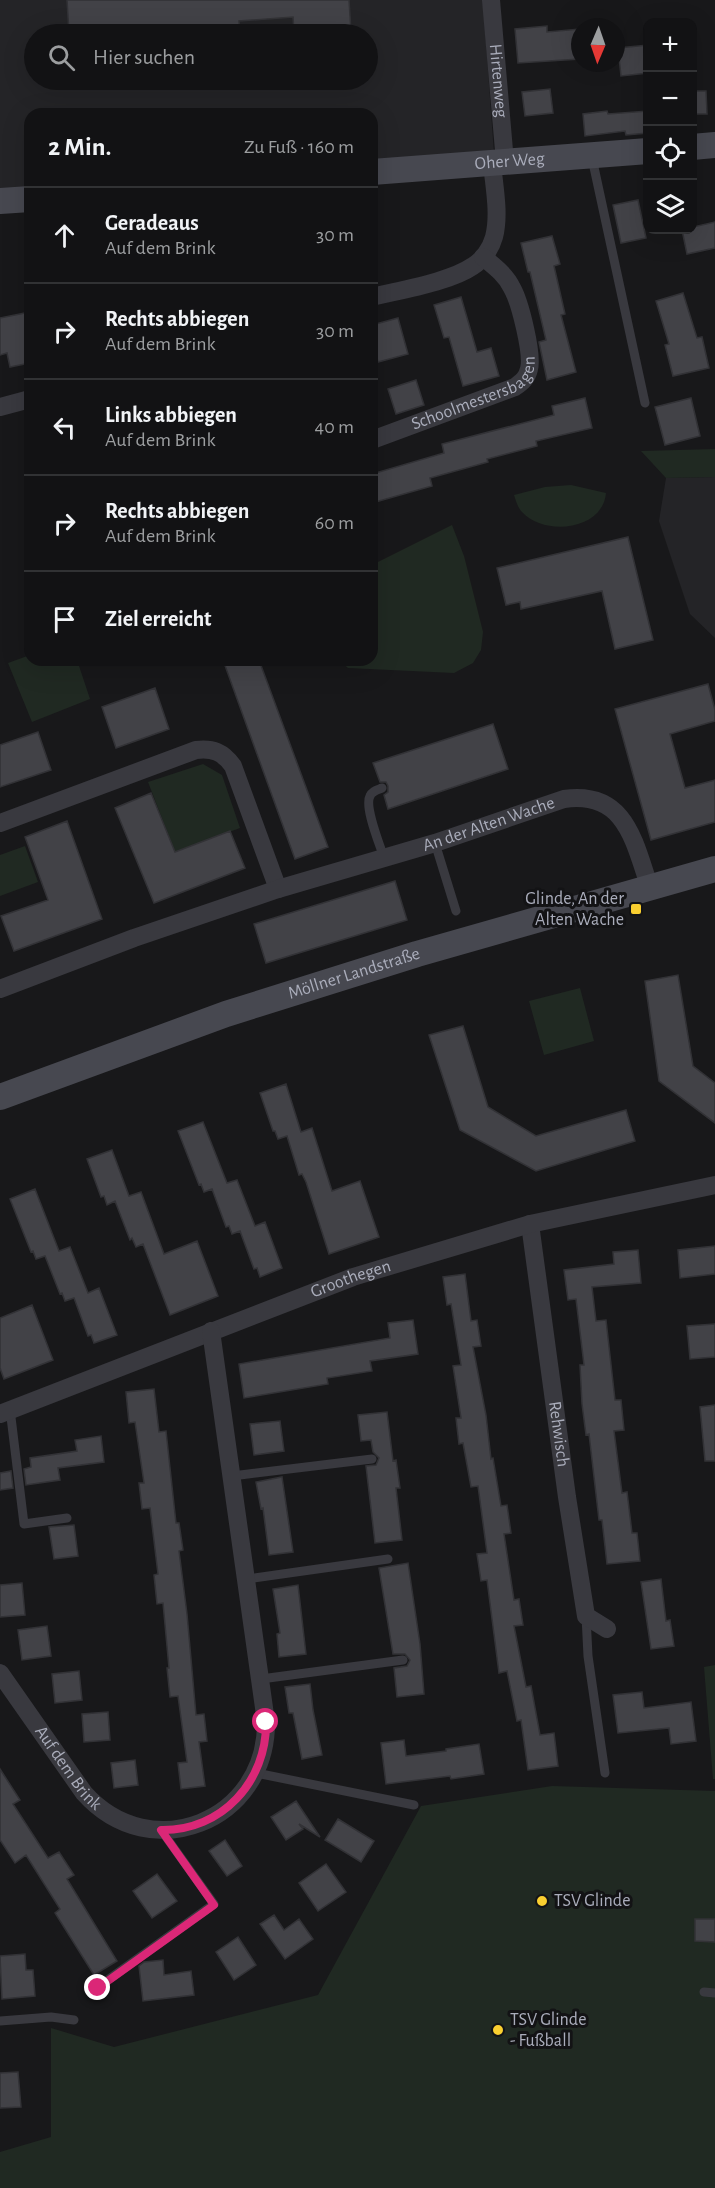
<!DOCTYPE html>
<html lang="de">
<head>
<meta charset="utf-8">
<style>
	:root { --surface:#121214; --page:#1b1b1d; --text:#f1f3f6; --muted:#9c9ea0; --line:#313234 }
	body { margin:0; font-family:"Alegreya Sans",sans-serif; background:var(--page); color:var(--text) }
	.controls { position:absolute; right:18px; top:18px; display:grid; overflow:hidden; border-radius:12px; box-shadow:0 6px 24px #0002 }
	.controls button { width:54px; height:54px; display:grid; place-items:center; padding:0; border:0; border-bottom:2px solid var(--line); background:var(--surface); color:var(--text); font:30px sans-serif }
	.compass { position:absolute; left:571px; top:18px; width:54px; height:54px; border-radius:50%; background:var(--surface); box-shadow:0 6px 24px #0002; rotate:182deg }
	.stop { position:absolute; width:18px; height:18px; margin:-14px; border:4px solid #db2777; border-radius:50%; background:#fff }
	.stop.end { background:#db2777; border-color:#fff; box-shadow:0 2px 6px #0008 }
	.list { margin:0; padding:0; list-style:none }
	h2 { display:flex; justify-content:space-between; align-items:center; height:78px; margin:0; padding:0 24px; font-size:26px }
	h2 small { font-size:20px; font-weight:400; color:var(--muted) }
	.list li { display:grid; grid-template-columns:39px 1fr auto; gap:18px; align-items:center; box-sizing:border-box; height:96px; padding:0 24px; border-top:2px solid var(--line) }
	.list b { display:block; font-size:22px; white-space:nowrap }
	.list p { margin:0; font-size:20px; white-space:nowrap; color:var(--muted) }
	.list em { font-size:20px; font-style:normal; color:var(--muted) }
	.icon { flex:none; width:33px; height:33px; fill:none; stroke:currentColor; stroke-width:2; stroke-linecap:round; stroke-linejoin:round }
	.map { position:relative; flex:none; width:715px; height:2188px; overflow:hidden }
	.search { position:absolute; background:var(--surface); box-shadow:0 6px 24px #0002; left:24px; top:24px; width:354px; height:66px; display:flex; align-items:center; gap:15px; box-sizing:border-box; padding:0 21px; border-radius:33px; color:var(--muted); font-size:22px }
	.panel { position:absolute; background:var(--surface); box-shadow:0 6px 24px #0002; left:24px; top:108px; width:354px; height:558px; border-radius:18px }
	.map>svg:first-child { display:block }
	.built { fill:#242427; fill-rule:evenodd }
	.green { fill:#202922 }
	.building { fill:#424247; stroke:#323236; stroke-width:1.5 }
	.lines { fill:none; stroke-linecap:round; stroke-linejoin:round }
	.lane { stroke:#39393f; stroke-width:9 }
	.street { stroke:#39393f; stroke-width:18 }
	.secondary { stroke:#474850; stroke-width:26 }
	.route { stroke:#db2777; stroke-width:8 }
	.poi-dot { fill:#facf30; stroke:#131315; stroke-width:2 }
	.labels { text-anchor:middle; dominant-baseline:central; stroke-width:6; stroke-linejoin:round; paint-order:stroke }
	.street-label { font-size:18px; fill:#aaadbb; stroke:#131315 }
	.poi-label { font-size:18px; fill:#aaadbb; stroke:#131315; text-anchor:start }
</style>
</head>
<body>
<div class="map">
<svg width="715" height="2188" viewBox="0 0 715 2188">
	<rect width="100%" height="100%" fill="#18181a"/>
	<path class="built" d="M0,0H483L494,154L372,164V114H30V190L0,192ZM34,34H368V80H34Z
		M715,477V638L690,614L659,521L666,478Z"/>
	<path class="green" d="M715,449V477L666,478L641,451Z
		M571,485L606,493C603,530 545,537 522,512C518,508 516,501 514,495L545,487Z
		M452,525L464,556L483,632L481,650L473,663L454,673L348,668L339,660H372V565Z
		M30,655V660H77L90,699L32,722L8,663Z
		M203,764L222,775L240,828L175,852L148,782Z
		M25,846L38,882L0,896V855Z
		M580,988L594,1041L544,1055L529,1001Z
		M715,1665V1779H713L704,1667Z
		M552,1786L715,1791V2188H0V2152L51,2137V2028L114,2047L318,1995L421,1806Z"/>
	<path class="building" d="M67,0H349L351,31L294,34L293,17L239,21L240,34H182L181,26L127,31L128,34H69Z
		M547,26V32L580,29V59L518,63L515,29Z
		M648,45V73L621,76L618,48Z
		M550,89L553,113L525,116L522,92Z
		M693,91H706L707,114H693Z
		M607,111L608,114L648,111V133L626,135L625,131L585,136L583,114Z
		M638,200L646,238L621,243L613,205Z
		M715,222V248L687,254L682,230H693V227Z
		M552,236L560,264L554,266L565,314L561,315L576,372L547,380L539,342L546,340L530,272H528L521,243Z
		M683,293L697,338L702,337L709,368L673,376L665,345L669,344L656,301Z
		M461,297L477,352L491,348L499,376L463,386L449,337L444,338L434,305Z
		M30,312V363L10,367L7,353L0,355V318Z
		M398,318L408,354L378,362L372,339V325Z
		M416,380L424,405L396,414L388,389Z
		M585,398L592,428L536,441L537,446L487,459L488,462L430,478L432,486L372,503V474L444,453L442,444L554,415L552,406Z
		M691,398L700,436L665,445L655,407Z
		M628,537L653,640L615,649L602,591L521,609L520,602L506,605L497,568Z
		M223,660H259L328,847L295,859Z
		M708,684L715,710V721L670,734L685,788L715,780V822L651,840L615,709Z
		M155,688L169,729L116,748L102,707Z
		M493,724L508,769L388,809L384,795L388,792V786L386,782H380L373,763Z
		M38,732L51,770L0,787V745Z
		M151,793L175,852L230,831L245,868L154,903L115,808Z
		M67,821L102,919L14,951L1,916L48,900L25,837Z
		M395,881L407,920L266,963L254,924Z
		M678,975L693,1066L715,1083V1123L659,1081L645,981Z
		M463,1026L488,1107L536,1136L626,1110L635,1141L536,1171L460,1130L429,1035Z
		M286,1084L301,1132L312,1128L332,1191L360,1181L379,1237L329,1254L306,1182L302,1174L299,1175L287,1136L278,1139L275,1131H273L260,1093Z
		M203,1122L227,1183L237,1180L255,1226L265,1222L282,1268L260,1277L257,1268L254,1269L240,1231L232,1234L229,1226L226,1227L212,1189L204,1192L201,1184L199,1185L178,1131Z
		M112,1150L129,1196L141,1192L164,1254L197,1241L218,1296L170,1315L143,1244L136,1247L132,1238L130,1240L115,1201L107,1205L104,1196L101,1197L87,1159Z
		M35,1189L59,1251L70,1247L88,1293L99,1288L117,1335L94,1343L91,1335L88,1336L74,1298L65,1301L62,1293L60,1294L45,1256L36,1259L33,1251L31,1252L10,1199Z
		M715,1246V1274L680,1278L678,1250Z
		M638,1250L641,1283L592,1287L596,1321L606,1320L615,1400H621L624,1430L614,1431L622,1493L627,1492L632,1533H637L640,1561L607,1564L602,1520H599L589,1434L586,1435L582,1404L580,1365H584L576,1299L568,1300L564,1270L614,1264L613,1252Z
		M465,1274L471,1321L477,1320L481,1346L473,1347L486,1415L491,1459L493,1458L501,1506L507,1505L511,1533L504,1534L514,1600L519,1599L523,1625L514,1626L526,1687L531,1686L540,1735L554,1733L558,1766L528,1770L521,1720L517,1721L507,1671L499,1673L487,1580L481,1581L477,1554L487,1553L478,1486L471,1487L463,1443L459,1444L456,1418H461L453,1366L461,1365L451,1304L447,1305L443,1277Z
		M32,1305L53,1360L4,1379L0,1368V1318Z
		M413,1320L418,1354L370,1361L372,1371L327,1378L328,1384L244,1398L239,1364L390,1338L388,1323Z
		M715,1324V1357L690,1359L687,1326Z
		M154,1389L159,1432L166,1431L176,1523H179L183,1550L179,1551L187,1614L196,1715L204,1714L207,1741L199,1742L205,1786L181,1789L178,1763L187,1762L178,1696L170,1697L167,1668H169L163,1603L157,1604L154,1575L158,1574L150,1508L142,1509L139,1483H144L135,1422L129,1423L126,1392Z
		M715,1405V1461H705L700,1407Z
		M387,1412L393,1461L396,1460L400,1488H396L402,1540L375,1543L366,1466L376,1465L379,1458L373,1452L371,1440L361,1441L358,1415Z
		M280,1421L284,1451L254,1455L250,1424Z
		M101,1436L104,1462L58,1468L60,1480L26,1485L24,1469L31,1467L30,1458L77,1451L75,1440Z
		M11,1471L13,1488L0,1490V1473Z
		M282,1477L293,1552L269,1555L263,1508L261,1509L256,1482Z
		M74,1525L78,1556L54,1559L49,1527Z
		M408,1563L420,1644L424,1694L397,1697L394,1668L407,1666L410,1660L405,1654H393L379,1568Z
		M661,1579L666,1621L670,1620L674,1646L651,1649L641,1582Z
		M22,1583L25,1615L0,1617V1585Z
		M298,1585L306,1654L279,1657L277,1634L280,1633L273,1589Z
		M47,1626L51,1656L22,1660L18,1630Z
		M79,1671L82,1700L55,1703L52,1674Z
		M310,1684L313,1710L322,1755L302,1759L293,1713H289L285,1687Z
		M642,1692L644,1708L691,1702L696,1741L671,1744L669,1728L618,1733L613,1695Z
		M108,1712L110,1740L84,1742L82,1714Z
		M404,1740L406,1756L446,1751V1749L479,1744L484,1774L451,1779L450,1776L386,1784L381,1743Z
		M135,1760L138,1785L114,1788L111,1763Z
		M0,1769L20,1800L13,1804L48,1858L59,1852L74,1875L67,1879L117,1961L94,1975L55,1913L60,1909L26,1855L15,1863L0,1840Z
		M296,1801L320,1837L299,1824L303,1829L286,1840L271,1817Z
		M338,1819L374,1841L361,1862L325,1840Z
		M225,1840L242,1866L227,1876L209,1851Z
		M326,1864L346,1892L318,1911L299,1883Z
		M157,1874L177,1901L152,1918L133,1891Z
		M274,1915L284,1930L299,1919L313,1939L285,1959L260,1924Z
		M695,1919H715V1942L695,1941Z
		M238,1937L256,1965L234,1980L216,1952Z
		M25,1954L26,1970H33L35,1996L2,1999L0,1956Z
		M163,1960L164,1975L191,1971L194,1995L143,2001L139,1966L144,1962Z
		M18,2072L21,2107L0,2108V2073Z"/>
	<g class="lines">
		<path class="lane" d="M592,158L645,403
			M382,788C377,790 372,791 370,796C364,807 380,845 384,858
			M435,843L456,911
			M10,1409L24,1524L67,1518
			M232,1476L372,1459
			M247,1579L388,1559
			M586,1616L588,1656L605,1773
			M261,1679L403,1660
			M256,1773L414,1805
			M98,1987L214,1904L161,1830
			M704,1992L715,1993
			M0,2021L51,2017L74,2020"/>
		<g class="street">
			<path id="s1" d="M491,0L505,162"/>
			<path d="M372,297C400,290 450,282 473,266C483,260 491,248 494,237C500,214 494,186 492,163"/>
			<path d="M0,407L30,399"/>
			<path id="s2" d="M372,440L515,387C522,382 527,378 529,369C533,354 520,302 512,288C506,275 494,266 483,257"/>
			<path d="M0,823L196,750C213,748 223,752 233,766L278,889"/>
			<path id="s3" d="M0,989L134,938L278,889L435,843L564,799C626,790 634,842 650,888"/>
			<path id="s4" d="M530,1224L567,1497L586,1616L607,1629"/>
			<path id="s5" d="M0,1414L353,1277L530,1224L715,1185"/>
			<path id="s6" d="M0,1673L84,1793C151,1868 267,1821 266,1722L211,1331"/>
		</g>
		<g class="secondary">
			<path d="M692,147L715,145"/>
			<path id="s7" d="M372,172L648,151"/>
			<path d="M0,201L30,199"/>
			<path id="s8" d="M0,1097L226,1014L417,954L715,869"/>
		</g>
	</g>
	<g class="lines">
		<path class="route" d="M98,1988L214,1905L161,1830C222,1831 267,1781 266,1722"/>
	</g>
	<g class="poi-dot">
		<rect x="630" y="903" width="12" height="12" rx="3"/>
		<circle cx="542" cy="1901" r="6"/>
		<circle cx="498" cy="2030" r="6"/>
	</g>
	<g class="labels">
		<g class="street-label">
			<text stroke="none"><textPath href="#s1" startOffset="81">Hirtenweg</textPath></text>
			<text stroke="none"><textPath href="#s7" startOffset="138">Oher Weg</textPath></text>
			<text stroke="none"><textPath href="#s2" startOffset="116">Schoolmestersbagen</textPath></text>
			<text stroke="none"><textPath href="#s3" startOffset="516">An der Alten Wache</textPath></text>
			<text stroke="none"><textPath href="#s8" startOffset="375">Möllner Landstraße</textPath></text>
			<text stroke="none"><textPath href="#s5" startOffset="376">Groothegen</textPath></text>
			<text stroke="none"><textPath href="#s4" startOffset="212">Rehwisch</textPath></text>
			<text stroke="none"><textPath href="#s6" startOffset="117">Auf dem Brink</textPath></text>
		</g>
		<g class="poi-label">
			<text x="624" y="899" text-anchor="end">Glinde, An der<tspan x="624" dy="21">Alten Wache</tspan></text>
			<text x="554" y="1901">TSV Glinde</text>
			<text x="510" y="2020">TSV Glinde<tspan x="510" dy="21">- Fußball</tspan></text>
		</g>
	</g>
</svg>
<div class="controls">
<button>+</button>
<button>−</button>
<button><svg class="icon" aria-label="locate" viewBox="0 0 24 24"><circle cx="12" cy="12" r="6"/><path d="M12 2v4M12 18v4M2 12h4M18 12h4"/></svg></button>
<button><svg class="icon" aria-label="layers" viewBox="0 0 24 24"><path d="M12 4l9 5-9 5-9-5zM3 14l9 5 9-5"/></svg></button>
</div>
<svg class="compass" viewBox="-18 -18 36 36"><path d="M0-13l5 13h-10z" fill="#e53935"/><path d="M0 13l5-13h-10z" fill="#9c9ea0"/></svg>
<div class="stop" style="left:266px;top:1722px"></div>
<div class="stop end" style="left:98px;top:1988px"></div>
<div class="search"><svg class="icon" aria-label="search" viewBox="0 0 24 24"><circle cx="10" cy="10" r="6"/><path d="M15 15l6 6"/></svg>Hier suchen</div>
<section class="panel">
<h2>2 Min.<small>Zu Fuß · 160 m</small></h2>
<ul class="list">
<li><svg class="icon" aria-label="ahead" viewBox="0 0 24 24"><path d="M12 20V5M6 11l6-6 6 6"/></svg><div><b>Geradeaus</b><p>Auf dem Brink</p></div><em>30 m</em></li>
<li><svg class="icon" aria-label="right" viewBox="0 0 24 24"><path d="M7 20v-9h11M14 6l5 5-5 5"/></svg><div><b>Rechts abbiegen</b><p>Auf dem Brink</p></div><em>30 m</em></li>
<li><svg class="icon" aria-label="left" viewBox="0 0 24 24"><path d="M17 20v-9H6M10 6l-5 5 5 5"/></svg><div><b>Links abbiegen</b><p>Auf dem Brink</p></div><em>40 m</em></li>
<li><svg class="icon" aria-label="right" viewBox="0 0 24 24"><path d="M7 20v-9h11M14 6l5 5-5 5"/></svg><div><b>Rechts abbiegen</b><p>Auf dem Brink</p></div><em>60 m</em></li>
<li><svg class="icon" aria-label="arrive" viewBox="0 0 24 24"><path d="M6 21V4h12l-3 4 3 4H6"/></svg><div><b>Ziel erreicht</b></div></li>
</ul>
</section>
</div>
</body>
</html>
